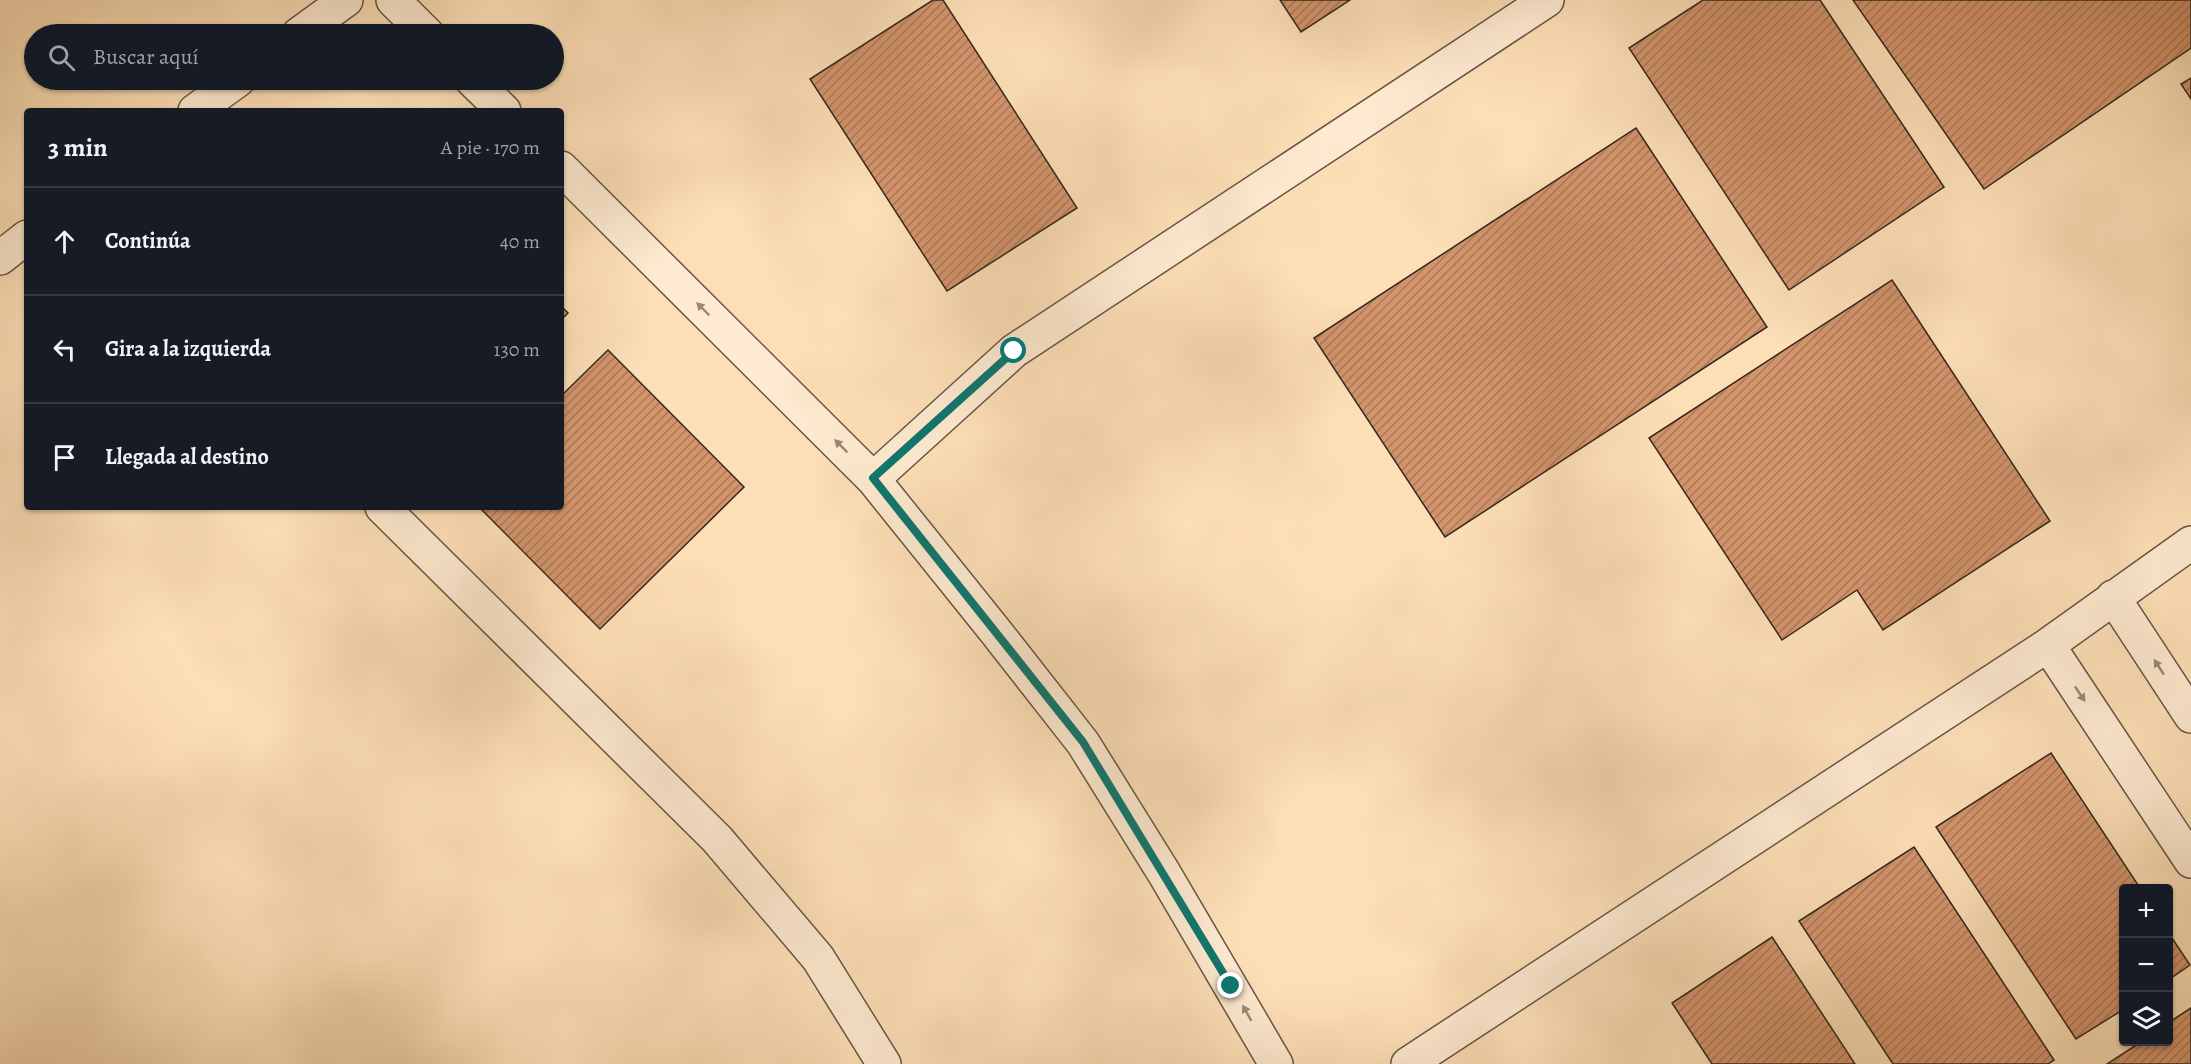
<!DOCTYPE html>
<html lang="es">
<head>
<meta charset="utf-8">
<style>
	:root { --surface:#171b24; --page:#20242c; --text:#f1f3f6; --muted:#9ea1a6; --line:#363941 }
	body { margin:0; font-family:Alegreya,serif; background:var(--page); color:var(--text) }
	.controls { position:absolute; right:18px; bottom:18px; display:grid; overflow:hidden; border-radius:6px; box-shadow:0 2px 4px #0004 }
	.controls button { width:54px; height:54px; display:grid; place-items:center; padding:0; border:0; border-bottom:2px solid var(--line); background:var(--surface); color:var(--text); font:30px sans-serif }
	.stop { position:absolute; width:18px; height:18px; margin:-14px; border:4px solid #0f766e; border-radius:50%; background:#fff }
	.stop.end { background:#0f766e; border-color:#fff; box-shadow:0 2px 6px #0008 }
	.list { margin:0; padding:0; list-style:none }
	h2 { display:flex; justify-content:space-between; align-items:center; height:78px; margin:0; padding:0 24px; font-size:26px }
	h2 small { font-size:20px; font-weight:400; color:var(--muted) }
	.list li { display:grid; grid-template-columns:39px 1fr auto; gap:18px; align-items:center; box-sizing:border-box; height:108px; padding:0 24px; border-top:2px solid var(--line) }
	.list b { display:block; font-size:22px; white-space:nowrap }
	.list em { font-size:20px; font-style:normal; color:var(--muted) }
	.icon { flex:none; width:33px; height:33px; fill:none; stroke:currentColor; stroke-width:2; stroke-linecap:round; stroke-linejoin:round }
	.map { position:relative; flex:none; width:2191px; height:1064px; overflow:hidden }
	.search { position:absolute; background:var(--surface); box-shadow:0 2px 4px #0004; left:24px; top:24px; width:540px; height:66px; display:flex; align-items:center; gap:15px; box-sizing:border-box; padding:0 21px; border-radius:33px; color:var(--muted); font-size:22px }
	.panel { position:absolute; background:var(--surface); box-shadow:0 2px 4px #0004; left:24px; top:108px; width:540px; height:402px; border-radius:6px }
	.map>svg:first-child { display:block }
	.building { fill:url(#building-hatch); stroke:#332720; stroke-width:1.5 }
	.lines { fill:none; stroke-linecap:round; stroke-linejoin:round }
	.minor-casing { stroke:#665546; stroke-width:36 }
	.minor { stroke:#feead0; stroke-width:33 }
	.oneway { fill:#988878 }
	.route { stroke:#0f766e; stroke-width:8 }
</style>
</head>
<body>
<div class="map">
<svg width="2191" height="1064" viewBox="0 0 2191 1064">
	<defs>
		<pattern id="building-hatch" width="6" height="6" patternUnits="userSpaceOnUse" patternTransform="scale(1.5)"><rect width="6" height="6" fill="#d3946c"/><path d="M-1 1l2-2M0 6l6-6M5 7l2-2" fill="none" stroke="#ac7958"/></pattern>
	</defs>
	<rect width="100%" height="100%" fill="#fddfb7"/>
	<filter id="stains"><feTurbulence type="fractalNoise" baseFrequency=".00333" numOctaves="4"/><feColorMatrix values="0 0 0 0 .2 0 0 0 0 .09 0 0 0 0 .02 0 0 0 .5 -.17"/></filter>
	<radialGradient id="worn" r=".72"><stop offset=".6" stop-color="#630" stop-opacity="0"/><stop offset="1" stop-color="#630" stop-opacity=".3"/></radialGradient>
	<path class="building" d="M933,0H943L1077,208L947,291L810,79Z
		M1280,0H1350L1301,32Z
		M1703,0H1820L1944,187L1789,290L1629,48Z
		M1853,0H2191V48L1984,189Z
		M2191,78V99L2181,84Z
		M1636,128L1767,327L1445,537L1314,338Z
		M1892,280L2050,521L1883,630L1857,590L1782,640L1649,438Z
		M561,306L568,313L561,320Z
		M608,350L744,487L600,629L479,507H561V396Z
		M2051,753L2140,888H2124V1009L2076,1039L1936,827Z
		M1914,847L2054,1060L2048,1064H1893L1799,921Z
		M2168,932L2190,965L2168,980Z
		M1772,937L1855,1064H1712L1672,1003Z
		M2191,1008V1064H2107L2141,1042H2168V1023Z"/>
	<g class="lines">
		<g class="minor-casing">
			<path id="minor" d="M393,0L427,34
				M299,34L346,0
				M472,80L504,111
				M195,111L238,80
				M561,168L873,479L996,632L1083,743L1164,873L1276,1064
				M0,258L27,237
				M873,479L1014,351L1547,0
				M382,507L717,839L818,958L884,1064
				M2113,597L2191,716
				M2048,645L2191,861
				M1408,1064L2048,645L2191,543"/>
		</g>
		<use href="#minor" class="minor"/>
	</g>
	<defs><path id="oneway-solid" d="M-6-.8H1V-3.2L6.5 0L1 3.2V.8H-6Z" transform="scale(1.5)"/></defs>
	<g class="oneway">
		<use href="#oneway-solid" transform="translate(703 309) rotate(-135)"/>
		<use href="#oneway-solid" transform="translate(841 446) rotate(-135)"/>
		<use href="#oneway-solid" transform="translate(2159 667) rotate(-123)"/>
		<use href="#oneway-solid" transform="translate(2080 694) rotate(56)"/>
		<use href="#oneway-solid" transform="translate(1247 1013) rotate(-119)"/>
	</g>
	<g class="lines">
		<path class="route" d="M1014,351L873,478L1083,742L1231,986"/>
	</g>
	<rect width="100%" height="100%" filter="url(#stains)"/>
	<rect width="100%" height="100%" fill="url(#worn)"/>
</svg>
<div class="controls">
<button>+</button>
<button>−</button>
<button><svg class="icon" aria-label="layers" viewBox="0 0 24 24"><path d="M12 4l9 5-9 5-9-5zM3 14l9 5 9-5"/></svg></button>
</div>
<div class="stop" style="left:1014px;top:351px"></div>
<div class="stop end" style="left:1231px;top:986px"></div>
<div class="search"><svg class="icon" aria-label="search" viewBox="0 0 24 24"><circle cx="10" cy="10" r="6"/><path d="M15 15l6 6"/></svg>Buscar aquí</div>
<section class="panel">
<h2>3 min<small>A pie · 170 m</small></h2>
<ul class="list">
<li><svg class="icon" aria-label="ahead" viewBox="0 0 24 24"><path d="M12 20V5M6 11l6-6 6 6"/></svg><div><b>Continúa</b></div><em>40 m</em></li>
<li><svg class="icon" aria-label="left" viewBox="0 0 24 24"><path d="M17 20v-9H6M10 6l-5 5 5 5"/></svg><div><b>Gira a la izquierda</b></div><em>130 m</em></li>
<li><svg class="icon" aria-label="arrive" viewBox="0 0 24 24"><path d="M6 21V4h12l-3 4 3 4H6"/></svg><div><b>Llegada al destino</b></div></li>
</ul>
</section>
</div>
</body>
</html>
